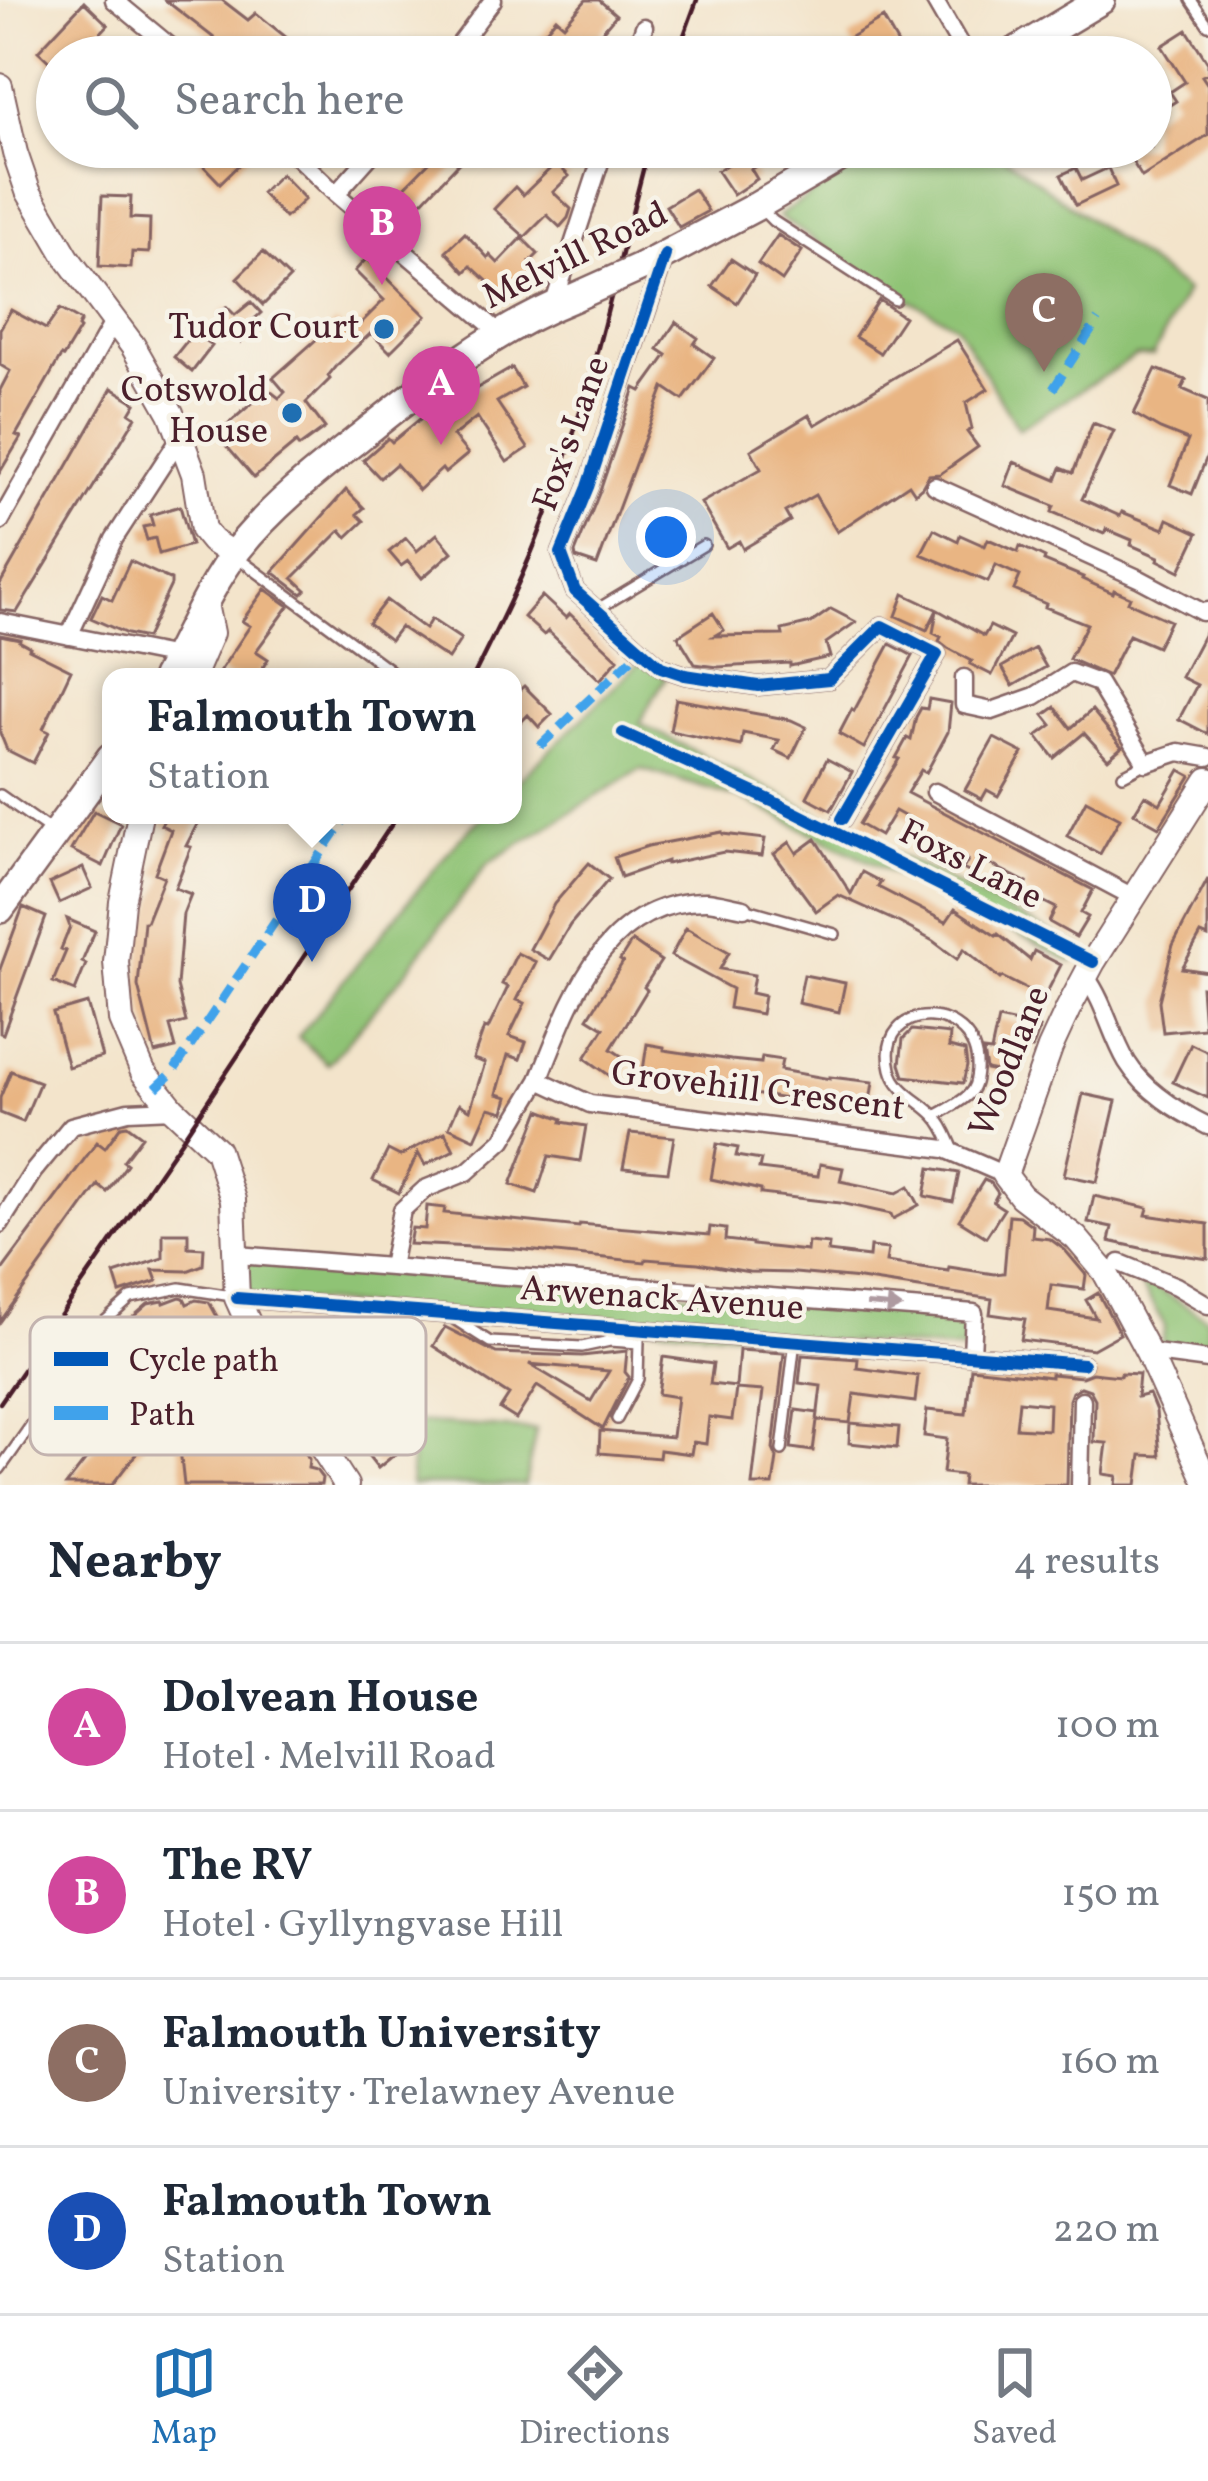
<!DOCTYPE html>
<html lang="en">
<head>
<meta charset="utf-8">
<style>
	:root { --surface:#fff; --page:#f6f6f7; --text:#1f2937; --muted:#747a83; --line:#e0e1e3; --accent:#1f6fb2 }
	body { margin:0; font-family:Vollkorn,serif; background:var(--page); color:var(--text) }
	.you { position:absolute; left:666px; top:537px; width:42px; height:42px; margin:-30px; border:9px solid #fff; border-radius:50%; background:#1a73e8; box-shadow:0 0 0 18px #1a73e833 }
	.badge { display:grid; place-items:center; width:78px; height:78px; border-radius:50%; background:var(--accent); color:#fff; font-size:39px; font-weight:700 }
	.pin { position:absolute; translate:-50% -99px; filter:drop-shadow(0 3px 6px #0008) }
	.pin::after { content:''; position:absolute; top:63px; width:42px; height:36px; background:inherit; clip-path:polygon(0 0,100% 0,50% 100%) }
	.popup { position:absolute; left:102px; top:668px; width:420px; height:156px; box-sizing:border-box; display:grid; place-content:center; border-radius:24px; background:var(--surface); filter:drop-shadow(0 3px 9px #0005); font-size:39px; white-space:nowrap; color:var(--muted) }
	.popup b { font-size:45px; color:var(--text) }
	.popup::after { content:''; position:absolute; left:50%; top:100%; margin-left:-24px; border:24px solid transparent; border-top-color:var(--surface) }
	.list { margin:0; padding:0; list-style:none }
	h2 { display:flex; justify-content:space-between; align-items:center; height:156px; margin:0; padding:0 48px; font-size:51px }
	h2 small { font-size:39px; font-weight:400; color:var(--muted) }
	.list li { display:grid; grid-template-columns:78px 1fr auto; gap:36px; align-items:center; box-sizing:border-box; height:168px; padding:0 48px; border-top:3px solid var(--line) }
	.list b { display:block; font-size:45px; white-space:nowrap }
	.list p { margin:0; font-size:39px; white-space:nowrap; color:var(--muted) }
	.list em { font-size:39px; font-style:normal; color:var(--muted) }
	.icon { flex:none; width:66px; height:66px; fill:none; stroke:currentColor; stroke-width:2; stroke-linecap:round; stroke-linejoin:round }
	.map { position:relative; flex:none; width:1208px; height:1485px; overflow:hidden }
	.search { position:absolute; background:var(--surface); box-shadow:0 3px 9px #0004; left:36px; right:36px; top:36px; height:132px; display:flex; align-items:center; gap:30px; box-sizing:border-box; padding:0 42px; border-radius:66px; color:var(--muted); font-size:45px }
	.sheet { height:828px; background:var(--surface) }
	nav { display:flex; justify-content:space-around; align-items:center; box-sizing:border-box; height:168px; border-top:3px solid var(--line); background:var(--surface); font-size:33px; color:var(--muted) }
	nav a { display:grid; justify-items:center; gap:6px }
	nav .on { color:var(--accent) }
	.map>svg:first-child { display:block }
	.green { fill:#8fc374; stroke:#6c7150; stroke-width:3 }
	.building { fill:#e9b583; fill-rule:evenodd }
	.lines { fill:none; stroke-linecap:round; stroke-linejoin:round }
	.lane-casing { stroke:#856463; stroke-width:14 }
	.street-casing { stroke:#856463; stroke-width:21 }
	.secondary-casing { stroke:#856463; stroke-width:28 }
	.primary-casing { stroke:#856463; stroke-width:32 }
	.lane { stroke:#fff; stroke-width:9 }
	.street { stroke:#fff; stroke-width:16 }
	.secondary { stroke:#fff; stroke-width:24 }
	.primary { stroke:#fff; stroke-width:27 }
	.rail { stroke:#4a1f2b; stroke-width:4.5 }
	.primary-bridge-casing { stroke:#856463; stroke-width:32; stroke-linecap:butt }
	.primary-bridge { stroke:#fff; stroke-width:27 }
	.quiet { stroke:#40a2eb; stroke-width:9; stroke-dasharray:18 9; stroke-linecap:butt }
	.cycleway-casing { stroke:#f7f3e8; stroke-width:20 }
	.cycleway { stroke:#0057b8; stroke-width:12 }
	.oneway { fill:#ae9aa0 }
	.poi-dot { fill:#1f6fb2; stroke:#f7f3e8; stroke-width:4.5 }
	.labels { text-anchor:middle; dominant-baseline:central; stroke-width:9; stroke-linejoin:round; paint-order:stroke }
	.street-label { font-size:36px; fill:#4a1f2b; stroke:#f7f3e8 }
	.poi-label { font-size:36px; fill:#4a1f2b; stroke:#f7f3e8; text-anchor:end }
	.key { fill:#f7f3e8; stroke:#c3b3af; stroke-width:3 }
	.key-label { font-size:33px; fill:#4a1f2b }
</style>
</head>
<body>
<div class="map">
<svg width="1208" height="1485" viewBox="0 0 1208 1485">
	<rect width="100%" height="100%" fill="#f7f3e8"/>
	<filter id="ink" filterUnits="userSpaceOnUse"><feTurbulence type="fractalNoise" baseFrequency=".00833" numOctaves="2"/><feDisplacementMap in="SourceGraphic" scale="24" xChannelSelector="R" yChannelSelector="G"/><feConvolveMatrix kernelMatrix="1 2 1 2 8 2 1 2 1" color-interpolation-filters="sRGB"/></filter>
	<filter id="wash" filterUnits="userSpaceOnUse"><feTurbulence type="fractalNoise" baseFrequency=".004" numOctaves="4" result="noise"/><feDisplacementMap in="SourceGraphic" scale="48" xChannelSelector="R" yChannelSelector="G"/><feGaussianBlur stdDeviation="2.7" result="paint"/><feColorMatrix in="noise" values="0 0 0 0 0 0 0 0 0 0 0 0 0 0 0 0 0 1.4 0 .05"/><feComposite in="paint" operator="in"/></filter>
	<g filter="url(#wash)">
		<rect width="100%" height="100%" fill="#f3e4cb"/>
		<path class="green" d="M886,147H991L1186,291L1153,356H1136L1018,429L956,325L882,285L778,216Z
			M641,661L666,677L639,723L1081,948L1073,962L745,800L641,769L487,864L407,971L328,1064L298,1037L458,840L484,815H513V786Z
			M241,1259L972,1316L969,1351L239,1296Z
			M1135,1275L1208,1319V1352L1161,1345L1165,1326Z
			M413,1422L536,1430L525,1485H410Z"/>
		<g id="blocks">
			<path class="building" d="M165,0H222L248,20L256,13L287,38L272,57H221L227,48Z
				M586,0H599L616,15L593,42L600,49L593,57H523L556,18L564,25Z
				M84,2L108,25L78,57H57V69L38,51Z
				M883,18L905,57H859L849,38Z
				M1187,30L1208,63V73L1202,76L1208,85V135L1142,177L1123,147H1151V117L1176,101L1170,92L1185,82L1162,46Z
				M212,147H257L220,183L198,160Z
				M444,147H474L403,222L386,206Z
				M723,147H748L759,164L751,169L757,179L733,195L717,171L732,161Z
				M556,163L569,176L553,192L571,209L568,218L560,227L547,215L525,237L494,209L515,187L523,195Z
				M1076,168L1082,180L1108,168L1116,186L1076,205L1061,175Z
				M281,174L305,199L285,218L261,193Z
				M694,189L708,211L679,227L666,206Z
				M102,196L131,197L130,218L150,219L149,253L132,252L131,268L99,266Z
				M465,233L488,258L490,255L498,263L522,238L538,254L530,262L538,270L528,281L525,277L506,298L471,266L465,272L446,251Z
				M778,235L802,251L782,281L758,264Z
				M263,252L290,278L263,305L237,278Z
				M367,258L426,316L390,352L371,333L335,367L328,376L330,379L306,403L325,428L299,447L296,443L254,478L216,434L256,400L250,392L261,384L279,398L285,392L273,378L336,322L349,335L384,300L355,271Z
				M731,259L755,275L737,303L712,286Z
				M879,300L904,317L880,353L855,337Z
				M251,302L261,313L250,323L255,329L241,342L218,315L227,307L235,315Z
				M60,309L81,321L78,327L80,329L63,357L61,356L16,435L21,437L0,472V390L10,371L0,365V329L11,310L46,329Z
				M676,322L698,338L694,344L714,358L683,400L664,387L597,565L576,558L575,553L600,491L635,388L641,391L667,355L658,349Z
				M194,332L212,346L192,372L174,357Z
				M957,340L988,389L966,403L972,429L967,432L978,447L940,474L929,475L922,487L915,493L909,484L837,532L815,495L785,512L790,521L743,549L739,541L727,548L701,503L761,469L751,450L809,415L815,425Z
				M512,368L523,387L497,402L528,448L507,462L477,417L453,436L468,454L445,473L442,469L419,490L396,464L380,478L363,460L388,438L392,442L453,392L458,399Z
				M1156,369L1186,380L1182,389L1208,400V454L1192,494L1170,485L1188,440L1160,429L1134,414Z
				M112,388L136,403L130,413L136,417L17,612L0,610V584Z
				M1093,423L1114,431L1082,499L1120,516L1122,512L1164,529L1168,519L1198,533L1180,571L1158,560L1159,557L1131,545L1132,540L1106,529L1104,534L1052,512L1054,506L1005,486L1014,462L1056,480L1061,468L1073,473Z
				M346,490L364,508L357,514L364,521L347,537L341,530L293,578L306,590L302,594L273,572Z
				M180,506L191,545L159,554L155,538L147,540L143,527L153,525L150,515Z
				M934,529L958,541L960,535L985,546L988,539L1018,552L1020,546L1045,558L1044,561L1083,577L1082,579L1113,593L1114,590L1130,597L1128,602L1170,621L1157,647L1129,635L1108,676L1069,659L1087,624L1045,607L1046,604L1014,590L1020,576L996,565L988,582L921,554Z
				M437,534L452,552L422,578L408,561L401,566L389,552L406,538L417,551Z
				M130,561L171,580V585L146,638L127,634L91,618L102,595L112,600Z
				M265,589L289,606L256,651L268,659L257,677H229L220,671L250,626L242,621Z
				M904,594L938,610L984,636L990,626L1012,637L992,675L970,664L972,661L948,648L939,641L941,637L933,633L937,610L927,630L896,616Z
				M542,596L566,618L570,614L618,659L600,680L548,631L544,635L524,617Z
				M386,600L425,629L431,619L461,639L448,659L400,627L390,640L368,623Z
				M831,609L856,622L826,643L830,657L790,666V663L718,667L695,664L678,636L713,613L724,630L714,636L783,635L782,630L811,623Z
				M1208,626V734L1179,719L1197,685L1181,677Z
				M0,635L20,639L19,641L30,647L29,649L71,670L43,729L49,732L33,763L7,750L0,733Z
				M890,644L913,656L864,748L839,734L852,709L854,711Z
				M1035,648L1046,667L1013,686L1002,667Z
				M524,686L552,714L539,727L528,715L513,730V696Z
				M676,699L791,720L806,727L791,758L774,750L779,740L743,733L741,746L670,731Z
				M929,699L951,703L948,732L926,773L921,770L907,793L1093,890L1081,913L1088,917L1076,937L1049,922L1056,908L1023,891L1027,883L984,861L976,876L963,869L968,860L918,834L922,826L895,811L880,836L859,824L899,759L896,758L907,738L911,740L916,717L921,708L927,709Z
				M1055,707L1071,728L1092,710L1122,747L1108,759L1084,733L1054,758L1037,736L1052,725L1044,715Z
				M994,738L1023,753L998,796L987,790L982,799L965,790Z
				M827,759L852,772L831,810L807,797Z
				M1180,770L1191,776L1159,827L1134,813L1145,795L1160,804Z
				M1086,800L1120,818L1100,854L1067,836Z
				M94,811L121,824L103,866L71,850Z
				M167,815H202L186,846L191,847L175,888L191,894L183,914L177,986L186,1022L170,1026L176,1048L155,1053L138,986L144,922H146L164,877L155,873L171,830L161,825Z
				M722,832L723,834L765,839L762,856L724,852L667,864V861L621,877L614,857L648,846Z
				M816,839L851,894L862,872L881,882L878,887L946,922L955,909L996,936L998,934L1030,960L1034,951L1061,965L1044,998L1002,977L1000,979L964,949L957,959L933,941L900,923L838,895L816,911L774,854L790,842L797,853Z
				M589,863L609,879L570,925L549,960L530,949L554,904Z
				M83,868L92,888L59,903L50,883Z
				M1208,879V937L1201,934L1182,968L1208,972V988L1201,987L1204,1028L1163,1032L1159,1001L1173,945Z
				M23,907L46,917L3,1034L0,1033V969Z
				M67,919L95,931L82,962L86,964L75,991L53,982L66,951L61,949L70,927Z
				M686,928L729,952L720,969L754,975L751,993L764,996L761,1014L729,1008L732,989L671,956Z
				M632,941L661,961L644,987L647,990L611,1049L626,1059L613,1078L585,1058L604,1028L588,1018L623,962L620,960Z
				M517,953L536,962L517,1000L525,1003L509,1036L526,1042L520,1059L508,1055L497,1094L508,1097L504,1112L489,1108L475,1139L449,1127L459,1104L470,1110L485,1063L473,1059L484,1028L488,1029L508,987L502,984Z
				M804,975L845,983L839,1012L798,1003Z
				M87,1003L102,1057L68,1067L53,1013Z
				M998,1019L1040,1028L1032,1049L1013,1045L1007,1074L986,1070L983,1051L991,1052Z
				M912,1030L950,1034L949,1047L965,1051L967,1066L963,1083L904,1076L900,1064L903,1039Z
				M647,1044L664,1047V1050L731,1060L761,1063L762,1057L782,1060L780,1070L830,1079V1077L873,1082L869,1108L819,1102V1104L642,1077Z
				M1191,1044L1208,1052V1098L1173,1082Z
				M11,1071L40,1082L23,1122L0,1113V1098Z
				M1083,1094L1116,1101L1097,1182L1064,1175Z
				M540,1110L563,1119L562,1122L586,1126L580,1161L549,1156L537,1193L511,1184Z
				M127,1125L142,1136L123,1161L127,1164L107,1192L98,1185L0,1322V1273L97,1142L105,1148L121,1126Z
				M445,1132L454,1150L425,1165L418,1153L399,1193L373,1180L388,1150L400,1156Z
				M630,1133L674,1137L668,1172L623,1168Z
				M717,1144L738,1148L736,1156L761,1160L759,1169L818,1176L820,1164L843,1168L840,1181L897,1193L909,1186L919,1205L893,1219L891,1214L840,1203L761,1194V1190L711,1179Z
				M930,1168L959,1173L953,1202L925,1196Z
				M984,1180L991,1183L998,1193L993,1202L1004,1209L986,1237L959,1220Z
				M1094,1196L1148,1208L1146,1215L1208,1224V1259L1145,1249L1109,1241L1112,1227L1088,1222Z
				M427,1206L445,1208L444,1213L579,1227L580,1224L709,1235L710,1227L726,1229L725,1240L752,1243V1245L807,1251L808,1242L829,1244L828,1252L869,1257L870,1247L888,1249L886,1262L948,1271L949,1267L994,1274L1004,1273L1009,1215L1019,1216L1033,1226L1032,1237L1050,1239L1065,1250L1086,1275L1084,1289L1051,1285L1048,1311L1096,1318L1086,1300L1098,1293L1120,1334L1093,1349L1021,1340L1025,1319L990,1314L992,1299L860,1279L795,1273L749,1272L698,1263L646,1259L645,1262L516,1249L409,1244L412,1228L425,1229Z
				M163,1233H188V1247L204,1248L203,1265L187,1271L153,1270L157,1281L120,1293L114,1274L163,1258Z
				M180,1297L184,1298L187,1304L196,1300L209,1302L248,1372L209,1395L172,1327L105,1386L85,1364L96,1349L148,1304L163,1301L164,1303Z
				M333,1318L387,1322L380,1377L389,1378L386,1416L337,1412L341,1366L293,1362L296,1329L332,1333Z
				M445,1327L496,1353L582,1356L627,1351L625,1372L629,1377L603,1429L537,1386L516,1419L500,1409L509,1395L433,1346ZM529,1364L609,1371L591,1401Z
				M739,1350L784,1353L773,1449L777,1458L773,1485H752L763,1391L736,1389L732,1420L709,1417L706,1444L693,1442L691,1454L660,1450L659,1458L599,1453L600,1431L672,1437L677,1397L658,1394L663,1357L713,1364L710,1384L736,1387Z
				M802,1355L858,1359L857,1368L918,1376L915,1402L854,1394L850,1423L817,1420L821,1386L799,1383Z
				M971,1368L1051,1377V1374L1082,1377L1092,1373L1120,1376L1121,1373L1139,1374L1137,1397L1149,1394L1156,1411L1160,1456L1141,1455L1137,1485H1116L1117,1476L1103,1474L1107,1443L1094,1442L1095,1399L1090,1390L1081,1387L1072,1392L1069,1400L1067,1485H962L963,1475L943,1473L947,1439L924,1436L927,1410L966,1414ZM1019,1401L1049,1404L1048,1430L1016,1428Z
				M111,1389L158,1425L112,1485H66L116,1421L97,1407Z
				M191,1396L261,1398L263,1448L304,1450L309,1459L308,1468L316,1470L322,1478L321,1485H184L180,1449H178Z
				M796,1410L818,1413L813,1451L791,1448Z
				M383,1418L405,1446L378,1468L356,1440Z
				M850,1423L899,1427L897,1448L849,1443Z"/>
		</g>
	</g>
	<g filter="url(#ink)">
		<use href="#blocks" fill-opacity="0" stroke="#856463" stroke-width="3"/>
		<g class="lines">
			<g class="lane-casing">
				<path id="lane" d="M1191,0L1208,25
					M761,209L773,221L895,300
					M238,558L390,670
					M596,610L704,545
					M1123,775L1146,763
					M0,795L54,833
					M744,908L835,934
					M935,1116C946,1110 958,1104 967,1096C975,1089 976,1081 977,1071C981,1001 874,997 891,1069C896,1091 921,1101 935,1116C944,1125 948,1137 953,1148
					M454,1319L490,1342L582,1347L610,1341L639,1343
					M617,1419L638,1379L639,1340
					M782,1450L795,1340
					M0,1469L104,1322L131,1298L180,1288L232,1296"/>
			</g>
			<g class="street-casing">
				<path id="street" d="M114,0L183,57
					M934,0L967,57
					M450,57L493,0
					M634,57L644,27
					M287,147L336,194L500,333
					M336,194L378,147
					M665,256L588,487L561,553L575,591L661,667L685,675L758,686L829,679L882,626L937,654L842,819
					M553,306L605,147
					M935,486L1140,579L1202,612L1208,611
					M0,522L115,319
					M0,622L176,657
					M69,636L114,539L181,436
					M964,678V705L992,711L1035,696L1071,673L1098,683L1146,763L1179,752L1208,757
					M935,792L1135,898
					M1086,977C1105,1003 1111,1035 1127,1062C1145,1091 1178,1111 1208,1126
					M539,1080C571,1000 603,900 707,901C719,902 732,906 744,908
					M0,1224L33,1172L71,1126L128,1111L173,1109
					M237,1255L974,1313L972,1354
					M1120,1263L1176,1286L1208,1305
					M391,1267L402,1210L425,1189L467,1172L503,1140L539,1080L590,1104L945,1149L1005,1175
					M237,1298L1083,1364
					M1148,1352L1208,1360
					M1080,1485L1082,1400"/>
			</g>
			<g class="secondary-casing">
				<path id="secondary" d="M0,86L15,153L28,191L68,259L133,346L171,413L194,474L203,530L212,541L234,555
					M192,677L211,633L205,604
					M1208,780L1093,962L1068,1009L1050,1048L1005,1175L1021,1196L1076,1238L1105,1272L1148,1352L1208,1485
					M140,815L122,902L116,962L121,1020L143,1072L173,1109L217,1150L233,1200L237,1298L264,1358L346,1485"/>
			</g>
			<g class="primary-casing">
				<path id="primary" d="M1006,57L1101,0
					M642,267L757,206L858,147
					M166,677C188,636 210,585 238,549C273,505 317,471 360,437C427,383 494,329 575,297
					M0,909L111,757"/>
			</g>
			<use href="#lane" class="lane"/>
			<use href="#street" class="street"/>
			<use href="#secondary" class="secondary"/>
			<use href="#primary" class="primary"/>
			<path class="rail" d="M676,57L697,0
				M473,677C499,625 525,573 545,518C590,398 616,271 649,147
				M0,1403L181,1141L398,815"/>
			<g class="primary-bridge-casing">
				<path id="primary-bridge" d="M575,297L642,267"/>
			</g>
			<use href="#primary-bridge" class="primary-bridge"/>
			<path class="quiet" d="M1053,389L1098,320
				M540,746L641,650
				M156,1088L173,1072L346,817"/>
			<g class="cycleway-casing">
				<path id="cycleway" d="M665,255L588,487L561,553L575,591L661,667L685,675L758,686L829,679L882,626L937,654L842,819
					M623,733L772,801L1093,962
					M237,1298L1083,1364"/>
			</g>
			<use href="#cycleway" class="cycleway"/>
		</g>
		<defs><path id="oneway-solid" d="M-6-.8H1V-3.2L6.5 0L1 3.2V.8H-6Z" transform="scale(3)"/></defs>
		<use class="oneway" href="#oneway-solid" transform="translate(884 1306) rotate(5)"/>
	</g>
	<g class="poi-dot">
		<circle cx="384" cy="329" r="12"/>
		<circle cx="292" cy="413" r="12"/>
	</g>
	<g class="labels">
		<g class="street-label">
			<text transform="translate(576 257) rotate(-26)">Melvill Road</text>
			<text transform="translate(573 434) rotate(-70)">Fox's Lane</text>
			<text transform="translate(970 866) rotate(27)">Foxs Lane</text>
			<text transform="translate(1011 1062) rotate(-68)">Woodlane</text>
			<text transform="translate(758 1092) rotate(7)">Grovehill Crescent</text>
			<text transform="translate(662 1300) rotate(4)">Arwenack Avenue</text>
		</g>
		<g class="poi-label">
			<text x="360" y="329">Tudor Court</text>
			<text x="268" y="392">Cotswold<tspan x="268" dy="41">House</tspan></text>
		</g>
	</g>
	<rect x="30" y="1317" width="396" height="138" rx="18" class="key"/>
	<rect x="54" y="1352" width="54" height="14" fill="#0057b8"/>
	<rect x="54" y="1406" width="54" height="14" fill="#40a2eb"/>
	<g class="key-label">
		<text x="129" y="1371">Cycle path</text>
		<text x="129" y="1425">Path</text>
	</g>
</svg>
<div class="you"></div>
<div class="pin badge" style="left:441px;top:445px;background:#d1479c">A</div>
<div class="pin badge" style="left:382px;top:285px;background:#d1479c">B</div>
<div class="pin badge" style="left:1044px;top:372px;background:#8d6e63">C</div>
<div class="pin badge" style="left:312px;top:962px;background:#1a4fb4">D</div>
<div class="popup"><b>Falmouth Town</b>Station</div>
<div class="search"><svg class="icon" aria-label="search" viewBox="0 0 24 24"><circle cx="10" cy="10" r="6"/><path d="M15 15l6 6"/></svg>Search here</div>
</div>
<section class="sheet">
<h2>Nearby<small>4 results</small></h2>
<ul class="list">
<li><span class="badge" style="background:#d1479c">A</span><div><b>Dolvean House</b><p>Hotel · Melvill Road</p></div><em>100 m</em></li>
<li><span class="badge" style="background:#d1479c">B</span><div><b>The RV</b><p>Hotel · Gyllyngvase Hill</p></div><em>150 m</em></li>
<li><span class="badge" style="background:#8d6e63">C</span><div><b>Falmouth University</b><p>University · Trelawney Avenue</p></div><em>160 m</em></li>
<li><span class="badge" style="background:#1a4fb4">D</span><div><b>Falmouth Town</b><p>Station</p></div><em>220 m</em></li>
</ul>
</section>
<nav>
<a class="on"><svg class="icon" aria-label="map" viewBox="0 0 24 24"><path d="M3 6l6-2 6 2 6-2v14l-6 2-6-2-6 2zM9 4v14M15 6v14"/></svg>Map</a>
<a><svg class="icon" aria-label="directions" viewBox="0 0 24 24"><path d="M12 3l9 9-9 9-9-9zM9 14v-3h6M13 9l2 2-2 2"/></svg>Directions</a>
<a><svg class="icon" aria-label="saved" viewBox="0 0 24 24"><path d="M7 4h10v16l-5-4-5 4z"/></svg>Saved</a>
</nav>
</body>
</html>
